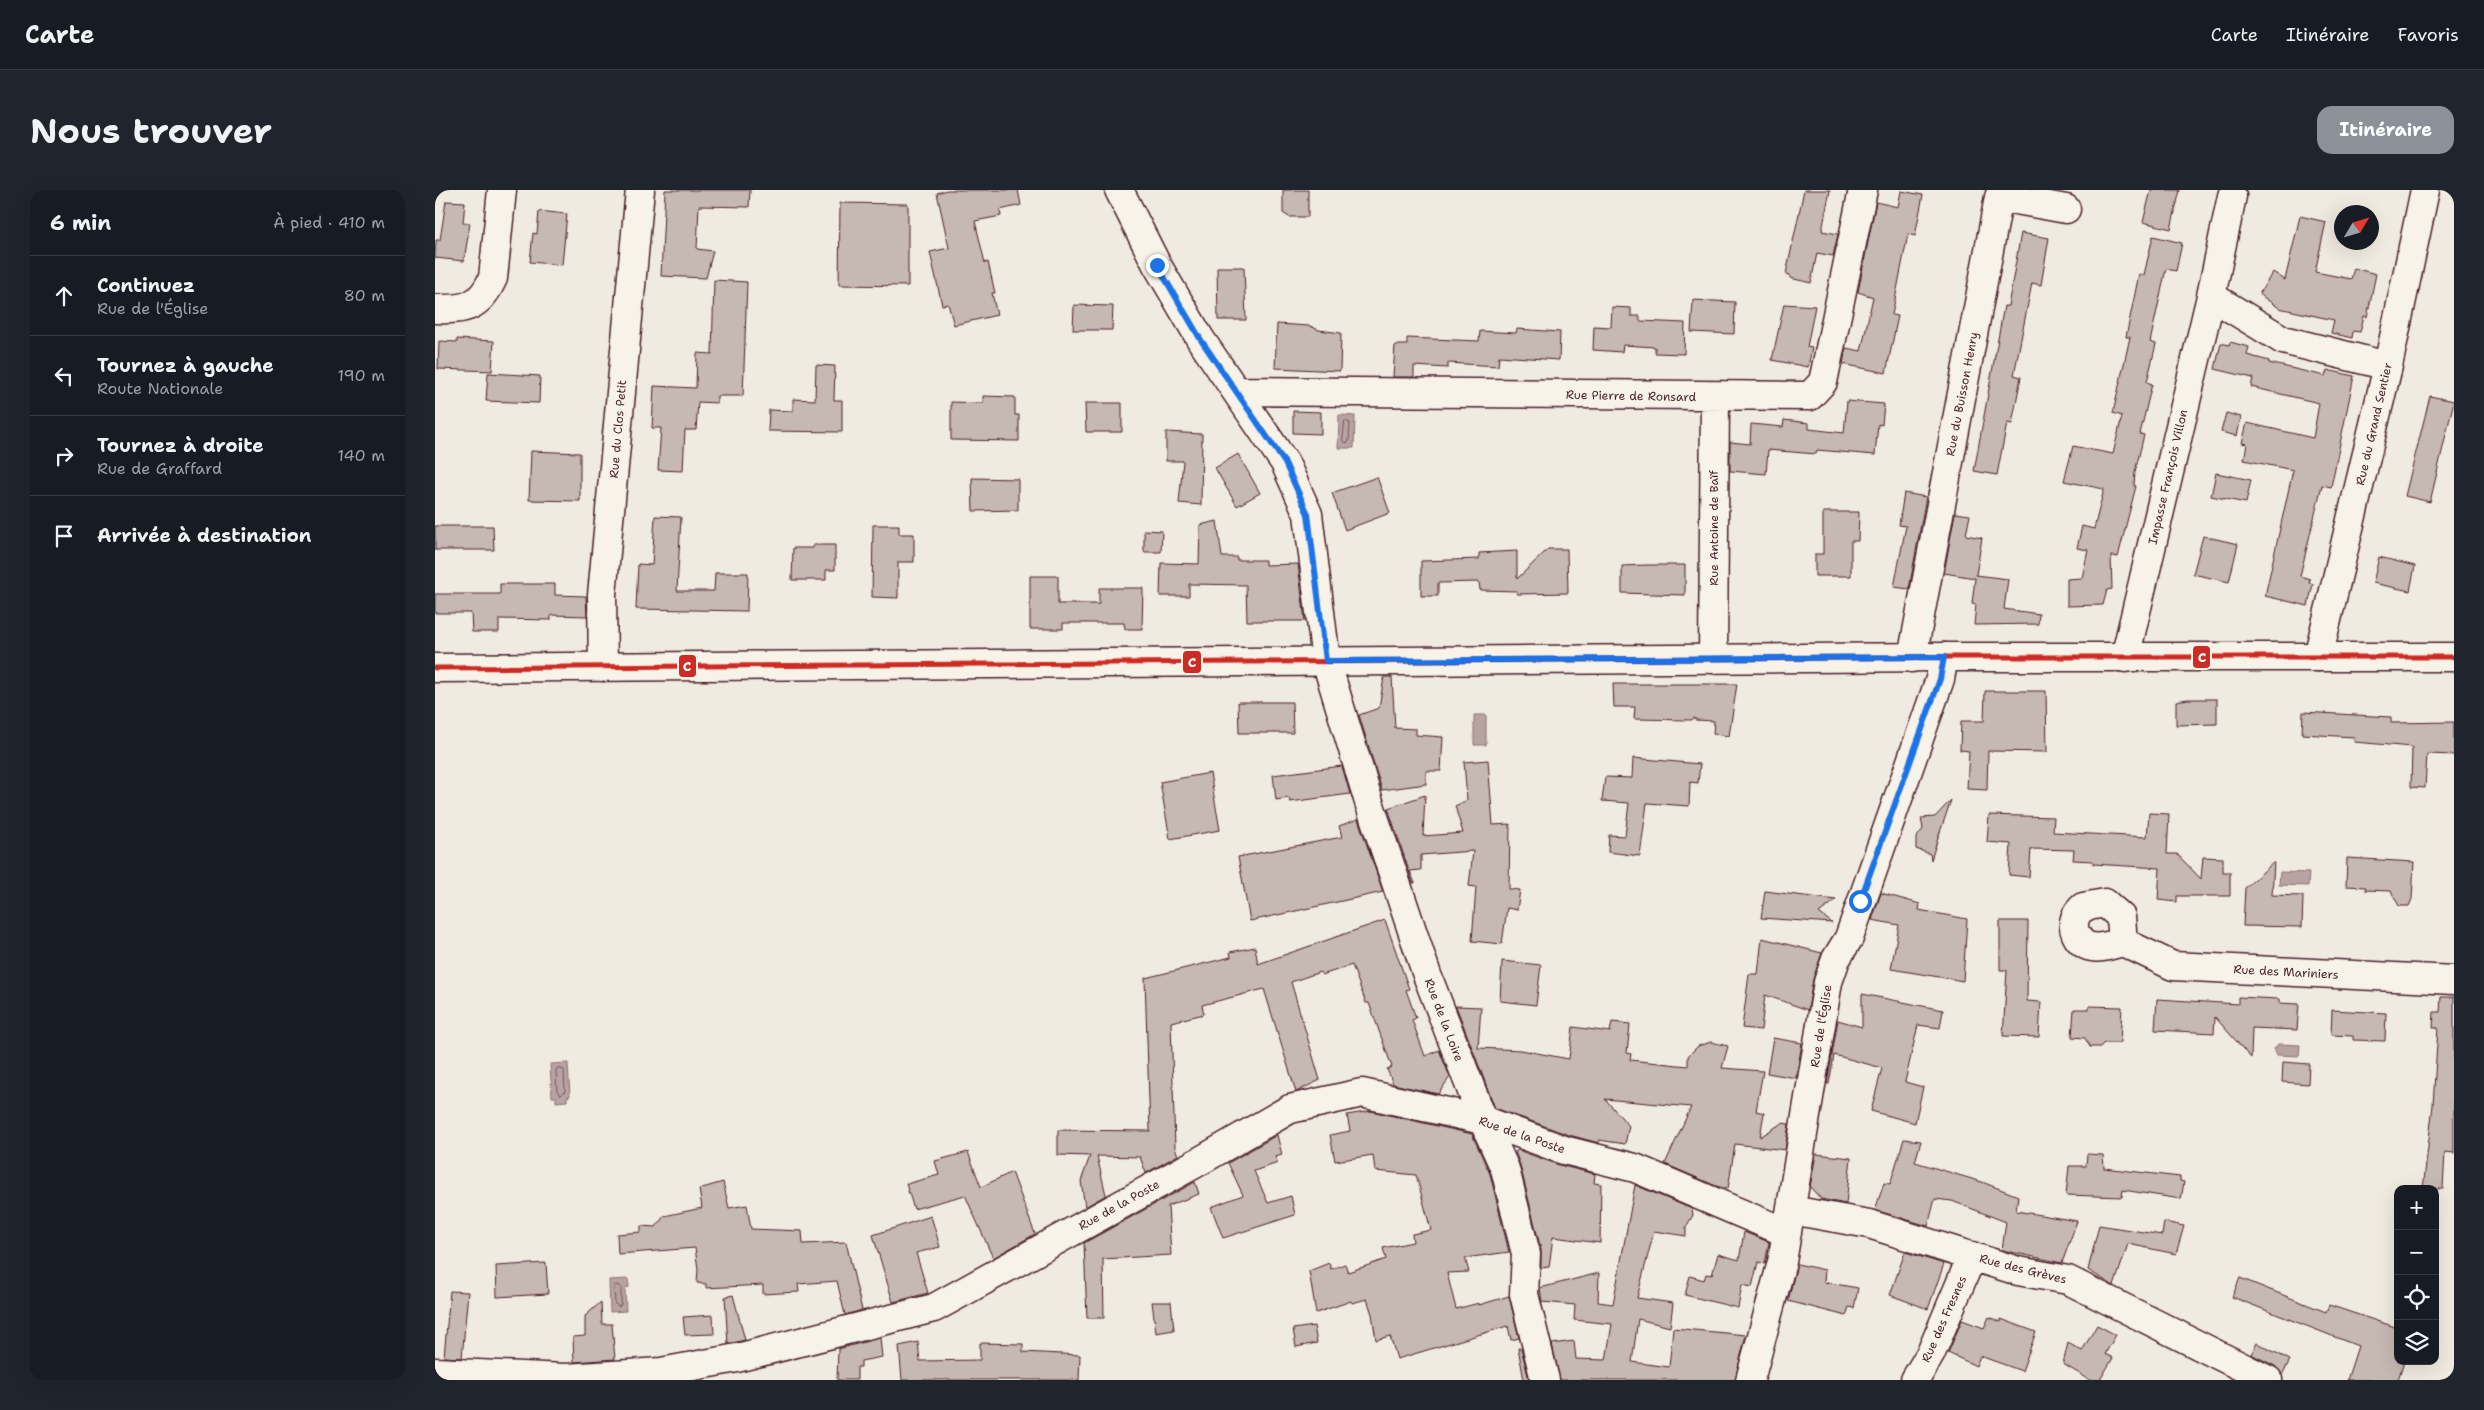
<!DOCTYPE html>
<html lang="fr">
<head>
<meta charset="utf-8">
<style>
	:root { --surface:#171b24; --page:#20242c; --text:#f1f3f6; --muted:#9ea1a6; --line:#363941; --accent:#8c9099 }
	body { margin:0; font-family:"Shantell Sans",sans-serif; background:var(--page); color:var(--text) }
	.controls { position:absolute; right:15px; bottom:15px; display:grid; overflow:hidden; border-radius:10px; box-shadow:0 5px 20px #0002 }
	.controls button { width:45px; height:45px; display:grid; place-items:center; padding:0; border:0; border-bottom:1px solid var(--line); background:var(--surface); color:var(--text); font:25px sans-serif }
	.compass { position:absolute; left:1899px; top:15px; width:45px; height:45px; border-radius:50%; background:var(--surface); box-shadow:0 5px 20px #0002; rotate:52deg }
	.stop { position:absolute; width:15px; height:15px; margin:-11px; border:4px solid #1a73e8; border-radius:50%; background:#fff }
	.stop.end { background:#1a73e8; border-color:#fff; box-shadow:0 1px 5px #0008 }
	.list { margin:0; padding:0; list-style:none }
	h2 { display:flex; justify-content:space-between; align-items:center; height:65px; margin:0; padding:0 20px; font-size:21px }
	h2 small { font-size:16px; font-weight:400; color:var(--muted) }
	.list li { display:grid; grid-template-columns:32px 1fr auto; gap:15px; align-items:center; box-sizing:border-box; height:80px; padding:0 20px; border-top:1px solid var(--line) }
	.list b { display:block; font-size:19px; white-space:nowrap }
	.list p { margin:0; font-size:16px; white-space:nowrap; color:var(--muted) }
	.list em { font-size:16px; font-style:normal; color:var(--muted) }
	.icon { flex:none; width:28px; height:28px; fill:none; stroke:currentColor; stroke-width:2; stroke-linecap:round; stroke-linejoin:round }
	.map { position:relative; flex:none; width:2019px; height:1190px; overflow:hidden; border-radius:15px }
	header { display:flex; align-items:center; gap:30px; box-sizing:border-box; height:70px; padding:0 25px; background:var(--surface); border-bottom:1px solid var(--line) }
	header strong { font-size:24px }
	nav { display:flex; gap:28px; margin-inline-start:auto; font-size:18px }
	.intro { display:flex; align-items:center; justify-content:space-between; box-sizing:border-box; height:120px; padding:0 30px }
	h1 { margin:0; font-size:35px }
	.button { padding:12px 22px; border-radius:15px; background:var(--accent); color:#fff; font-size:18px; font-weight:700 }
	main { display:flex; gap:30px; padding:0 30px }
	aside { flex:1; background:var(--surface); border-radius:15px; box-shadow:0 5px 20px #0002 }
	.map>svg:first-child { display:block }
	.water { fill:#b7a4a2; stroke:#8b6f72 }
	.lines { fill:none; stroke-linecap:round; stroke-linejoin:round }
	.shore { stroke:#76545b; stroke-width:1 }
	.building { fill:#c6b8b3; stroke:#4a1f2b }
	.minor-casing { stroke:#4a1f2b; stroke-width:31 }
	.major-casing { stroke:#4a1f2b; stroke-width:31 }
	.minor { stroke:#f7f3e8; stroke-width:28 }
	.major { stroke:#f7f3e8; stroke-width:28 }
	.bus-1-casing { stroke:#f7f3e8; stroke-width:9 }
	.bus-1 { stroke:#cc2c24; stroke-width:5 }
	.route { stroke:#1a73e8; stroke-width:6 }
	.labels { text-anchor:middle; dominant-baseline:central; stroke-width:5; stroke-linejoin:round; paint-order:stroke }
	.street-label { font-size:12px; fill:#4a1f2b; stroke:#f7f3e8 }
	.line-badge { stroke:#f7f3e8; stroke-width:2 }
	.badge-label { font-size:14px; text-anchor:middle; font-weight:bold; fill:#fff }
</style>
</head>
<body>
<header>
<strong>Carte</strong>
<nav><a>Carte</a><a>Itinéraire</a><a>Favoris</a></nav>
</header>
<div class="intro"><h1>Nous trouver</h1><a class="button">Itinéraire</a></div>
<main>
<aside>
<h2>6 min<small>À pied · 410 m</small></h2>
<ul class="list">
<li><svg class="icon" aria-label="ahead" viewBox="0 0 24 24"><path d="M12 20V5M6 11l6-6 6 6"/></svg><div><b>Continuez</b><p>Rue de l'Église</p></div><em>80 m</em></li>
<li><svg class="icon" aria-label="left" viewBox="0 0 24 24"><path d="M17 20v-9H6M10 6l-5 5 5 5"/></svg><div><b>Tournez à gauche</b><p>Route Nationale</p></div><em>190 m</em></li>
<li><svg class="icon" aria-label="right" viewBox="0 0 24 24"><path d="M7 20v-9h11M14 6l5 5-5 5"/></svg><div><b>Tournez à droite</b><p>Rue de Graffard</p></div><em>140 m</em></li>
<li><svg class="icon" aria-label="arrive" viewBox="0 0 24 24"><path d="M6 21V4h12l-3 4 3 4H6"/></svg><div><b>Arrivée à destination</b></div></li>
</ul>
</aside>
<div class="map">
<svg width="2019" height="1190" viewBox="0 0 2019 1190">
	<rect width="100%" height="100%" fill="#f0ebe0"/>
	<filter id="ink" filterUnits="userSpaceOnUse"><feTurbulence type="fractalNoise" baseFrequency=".02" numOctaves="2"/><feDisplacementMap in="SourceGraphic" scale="10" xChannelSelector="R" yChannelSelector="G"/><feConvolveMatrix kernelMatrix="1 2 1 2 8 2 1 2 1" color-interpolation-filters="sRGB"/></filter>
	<g filter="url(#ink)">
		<path class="water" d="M904,225L920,226L919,258H903Z
			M1039,525H1051V555H1039Z
			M1845,682L1874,683L1873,696L1844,695Z
			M1843,854L1865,855L1864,866L1842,865L1839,859Z
			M133,873L135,906L132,907V911L121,912V907H117L115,874Z
			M193,1089L194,1097L190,1099L191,1121L175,1122L174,1090Z"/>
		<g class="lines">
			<path class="shore" d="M910,231L915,233L914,251L912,253L908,251Z
				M123,878L129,880L130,901L126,905L122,901L121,881Z
				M181,1095L186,1097V1114L184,1117L180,1114L179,1097Z"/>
		</g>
		<path class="building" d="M230,0H315L314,17L264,16L262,59L278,61L271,88L226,86Z
			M512,0H583L586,15L565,20L566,26L540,31L550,73L553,72L560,103H557L562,125L519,135L513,114L507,115L495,62L514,58L502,3Z
			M848,0H873V27H854L848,23Z
			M1369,0H1395L1387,41L1403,44L1398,66L1382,63L1376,93L1355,88V85L1351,84Z
			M1716,0H1745L1736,39L1708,32Z
			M1466,1L1488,5L1480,46L1473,44L1457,125L1463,126L1451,183L1408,174L1411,158L1426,161L1438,107L1423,102L1441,12L1463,17Z
			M11,11L30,12L28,33H35L29,71L0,68L1,50H5Z
			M405,13L473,14V96L404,95Z
			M104,21L132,24L127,75L95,72L98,43L102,44Z
			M1865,26L1891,32L1880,82L1916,89L1919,78L1941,84L1932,127L1929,126L1925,142L1918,141L1917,148L1896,143L1899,130L1844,118L1824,104L1838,82L1850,90Z
			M1586,43L1614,48L1606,95L1597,93L1579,185L1586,187L1577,234L1572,233L1562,285L1539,281L1569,116H1573Z
			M1718,46L1747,53L1741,81L1731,79L1715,152L1721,154L1712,192L1717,194L1705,244L1709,245L1700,282L1699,296H1701L1683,367L1676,366L1677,399L1672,400L1668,415L1632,416V389L1647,388L1653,360L1642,358L1647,336L1659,339L1669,299L1629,291L1638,256L1678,264L1687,226L1678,223L1695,147H1691L1704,84L1709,85Z
			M782,77H809L811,130H783Z
			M279,90L312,92L308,206H282V213L263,212L261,240H250L248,281L223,280L226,238H217L219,196L261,198L262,163L277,164Z
			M1258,110L1300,112L1299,144L1256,142Z
			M1349,114L1380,116L1372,157L1377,158L1373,177L1337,170Z
			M639,115L678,116L677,140H638Z
			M1177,117L1196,118V126H1205V131L1250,133L1249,164L1220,163V157L1188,155L1187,162L1158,160L1159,136L1176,137Z
			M842,134L875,136L884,140L906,143L905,181L840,178Z
			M1082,139L1125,142L1124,170L1064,166L1063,176L1013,173V178L979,176V187H958L960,155H972V148L1044,151L1045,141L1081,143Z
			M22,149L59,151L57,181L3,179L4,151L22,152Z
			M1795,152L1814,157L1812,165L1834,171V173L1890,186L1892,180L1919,186L1896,297L1887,295L1865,386L1875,389L1874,393L1878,394L1873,416L1830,406L1858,280L1809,270L1812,254L1807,253L1812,233L1878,248L1884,213L1816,197L1818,188L1780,179L1786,153L1794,155Z
			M381,175L400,176L399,210H407V242L333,241L334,220L358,221V209L380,210Z
			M53,183L105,186L104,213L51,211Z
			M548,206L580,207V225H584V251L516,250V212L548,213Z
			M1995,206L2019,211L1995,312L1970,306Z
			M1412,211L1449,214L1447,235L1443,234L1440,265L1382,260L1381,264L1333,260L1331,284L1295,281V252L1315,254L1316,234L1348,237L1349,230L1374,233V239L1409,243Z
			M650,213H687V242H651Z
			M858,221L886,222V244L858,243Z
			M1791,223L1806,227L1802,246L1786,242Z
			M731,242L767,244L766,315L744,313L748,271H731Z
			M96,261L145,263V311L94,310Z
			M803,264L825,303L802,316L780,278Z
			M1781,283L1816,290L1811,313L1776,306Z
			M942,287L955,323L910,340L897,303Z
			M537,288L583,289V320L538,321Z
			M1469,303L1491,307L1474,399L1459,397L1471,336L1464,335Z
			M1388,322H1424L1423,351H1416V386H1380V364H1388Z
			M1520,323L1535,325L1531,345L1547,348L1541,385L1573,389L1569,419L1604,424L1603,434L1539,435L1541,415L1537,414L1540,388L1509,383Z
			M220,326L246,327L242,401H279L280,383H313L312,421L201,419L203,374L217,375Z
			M782,331L787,367H802V370H830V375L863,374L870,431H812L811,395L754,394V406H725L726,373L764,374L765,335Z
			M438,335H464V344H479V372H463V408L437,407Z
			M0,336H58L59,360H0Z
			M709,340L727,341L726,362H709Z
			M1768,346L1803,354L1794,392L1758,384Z
			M378,355H400V380H391V390H357L358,358H378Z
			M1113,359H1132L1133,403L1082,404V401L1045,400L1044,392L1003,393V406H986V371L1044,369V363L1082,361V389Z
			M1944,367L1980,376L1975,401L1938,393Z
			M1212,375H1250V405L1187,403V376Z
			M595,386H623V414H664V398H708L707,439H690L689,433H628V439H595Z
			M65,394H120V405L151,406L152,426L116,425V430L64,429V442H37L36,423H0V404H65Z
			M949,487H957L960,538L981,539V545L1008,547L1006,581H991V594L947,600L924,525L944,518Z
			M1178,494H1302L1294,546L1278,544L1279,531L1260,530V528L1256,530L1199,529L1200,517H1179Z
			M1550,501H1611L1612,562L1553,561L1552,600L1532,599L1534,561L1525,560L1526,531H1549Z
			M1753,509H1782V534L1741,535V511Z
			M803,512H857L858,543H804Z
			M1868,522L1956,527V533L2019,532V565L1992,564L1990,598L1976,597L1977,557L1919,552V547L1867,544Z
			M1198,568L1265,574L1263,593L1255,592L1254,616L1212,613L1205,666L1173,662L1174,645L1190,646L1194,613L1167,611L1170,587L1197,588Z
			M1053,570L1058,635L1075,634L1074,699L1085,700L1082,720L1072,718L1067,754L1037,751L1041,697L1034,696L1038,661L986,665V680L975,681L980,693H978L953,618L990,605L988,646L1028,643L1020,616L1032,610L1029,572Z
			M907,576L915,604L855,612L854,608L841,610L838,585Z
			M775,583L785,640L735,649L725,592Z
			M1516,610L1502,651L1496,670L1495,664L1481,659V648L1488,639L1486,628L1500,627Z
			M1714,623L1734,624L1732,664H1742L1766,689L1768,667L1788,668V682H1795V706H1742V712L1723,710L1725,678L1658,674V671L1638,670L1639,660L1596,659L1594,687L1574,685L1576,654L1552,652L1554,625L1619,627L1618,642L1712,647Z
			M923,629L948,702L815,731L803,667L907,647L904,636Z
			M1912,668L1979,672L1977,709L1974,716H1964L1956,701L1930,700L1931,697L1911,696Z
			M1839,672L1837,705L1868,706L1867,737L1808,736L1810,698Z
			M1330,701L1401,710L1384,723L1397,733L1326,728Z
			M1446,703L1485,714L1484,720L1532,729L1528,791L1456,779L1464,735L1437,730Z
			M950,730L974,799L971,800L981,828L977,830L990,866L1004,860L1015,887L1003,904L958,894L952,879L957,877L934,813H931L917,775L887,785L885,782L856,792L885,890L861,902L829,799L767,815L769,824L736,832L740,958L743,965L711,983L705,967L662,966L671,1005L650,1017L646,991L655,966L623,965V940L715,941L710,788L796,767L795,762L820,757L823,774Z
			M1565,731H1593L1592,811L1606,812L1604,847L1568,846L1572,780H1565Z
			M1327,748L1387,763L1378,789L1373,820L1330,805L1326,840L1307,838L1314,784H1323Z
			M1067,771L1106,775L1101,815L1065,811Z
			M1427,804L1508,820L1505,838L1483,835L1470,892L1488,897L1480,933L1436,921L1447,878L1399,865L1394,894H1392L1403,830L1427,837Z
			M1803,807L1844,809V813L1864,814L1862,840L1817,838L1816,868L1780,827L1779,843L1720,840L1722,809L1803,814Z
			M2006,807H2019V963L2010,962L2008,999H1988L1998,915L2003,838H1998L1999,822H2005Z
			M1021,816L1046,817L1043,858L1086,860L1134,869L1138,837L1175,842L1177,832L1195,834L1192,863L1196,864L1195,870L1253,876V866L1263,856L1276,852L1293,856L1287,878L1328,881L1321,921L1329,923L1325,947L1347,933L1354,934L1350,960L1300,954L1293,999L1281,996L1230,974L1256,917L1170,909L1194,936L1190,954L1164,950V953L1134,945L1060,918Z
			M1654,816L1687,817L1685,853H1669L1665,857H1655L1650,848L1637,847L1639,819H1654Z
			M1897,820L1951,823L1950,851L1918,850V846L1896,845Z
			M1338,848L1367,853L1361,888L1332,883Z
			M1848,872L1874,874L1873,894L1847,892Z
			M936,921L1037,944L1055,984L1074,1062L1030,1068L1034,1082L1012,1083L1021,1119L1044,1113V1115L1074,1106L1084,1148L1076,1150L1073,1136L962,1169L955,1146L941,1150L937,1124L932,1109L917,1113L916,1111L881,1123L874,1081L894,1073L896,1079L910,1074L913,1082L931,1076L951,1069L948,1058L978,1052L977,1044L996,1040L981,985L940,981L938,965L900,971L895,945L915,941L912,925Z
			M842,945L847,965L840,967L843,973L819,981L833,1013L856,1006L860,1025L788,1048L776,1017L808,1005L793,973Z
			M1469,949L1486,951L1480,972L1547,992L1583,1006L1581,1021L1642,1031L1627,1073L1567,1060L1571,1032L1517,1011L1500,1009L1493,1036L1440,1020L1449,993L1455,994Z
			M1083,960L1124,975L1160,984L1159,993L1166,994L1165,1053L1118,1047L1114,1077L1106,1078V1060L1085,975L1080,962Z
			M533,962L546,997L577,982L600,1044L558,1068L530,1005L479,1019L471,994L504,985L500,971Z
			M1381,964L1416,968L1411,1014L1386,1009L1375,997Z
			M1652,964L1668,965L1669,978L1745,987V991L1749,992L1746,1009L1688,1000L1687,1007L1631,1005L1634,976H1651Z
			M288,992L294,1018L312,1015L316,1039L367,1041L368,1054L411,1052L427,1120L410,1125L402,1091L363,1094L364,1102L328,1104V1095L271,1098V1094L262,1093L263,1079L260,1058L183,1064L182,1044L206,1042V1036L221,1037L229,1026L267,1018L264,999Z
			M760,992L764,1004L733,1016L736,1065L668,1069L669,1128H652L649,1053Z
			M1200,995L1257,1019L1258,1025L1251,1037V1046L1219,1041L1202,1108L1238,1113L1235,1137L1203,1129L1197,1172L1234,1177L1238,1138L1311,1145L1300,1190H1125L1117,1154L1139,1151L1141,1169L1171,1170L1177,1134L1139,1130L1140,1115L1107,1112L1105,1098L1164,1083L1163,1112L1178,1114Z
			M496,1026L505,1057L481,1063L493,1103L458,1112L438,1045Z
			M1729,1032L1749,1036L1741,1064L1693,1054L1679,1096L1653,1080L1664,1035L1727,1045Z
			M1309,1042L1334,1052L1330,1074L1323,1072L1317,1097L1307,1095L1303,1118L1250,1105L1255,1086L1269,1090L1271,1084L1277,1085L1283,1064L1304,1070Z
			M1470,1062L1509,1074L1493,1119L1455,1105Z
			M111,1073L113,1104L62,1107L61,1076Z
			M1362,1074L1390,1080L1389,1092L1423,1098L1419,1118L1414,1117L1411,1126L1353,1111Z
			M1805,1088L1891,1122L1894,1115L1963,1138V1171H1969L1963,1190H1912L1923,1156L1797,1107Z
			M15,1101L33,1102L27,1168L9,1167Z
			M298,1105L310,1150L293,1154L290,1107Z
			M166,1112L167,1134H177L180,1169L139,1172L138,1147L150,1146V1126Z
			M717,1112H736L739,1140L721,1143Z
			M278,1125L279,1144L250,1145L248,1127Z
			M1554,1127L1566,1132V1129L1601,1142L1587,1181L1545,1166L1541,1176L1513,1163L1527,1130L1549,1138Z
			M1662,1135L1681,1145L1670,1164L1678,1168L1665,1190H1655L1628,1174L1633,1153L1647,1161Z
			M879,1136L882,1153L861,1157L858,1139Z
			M445,1148L447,1167L426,1171V1177H422V1190H402L403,1159Z
			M483,1152L485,1171L545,1170V1153L588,1154V1162L645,1165L644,1190H467L464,1156Z
			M1822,1153L1855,1170L1847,1185L1840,1176L1816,1164Z
			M1083,1158H1086L1094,1190H1089Z"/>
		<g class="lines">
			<g class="minor-casing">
				<path id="minor" d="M684,0L722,75L766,150L850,273L873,324L891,471L933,609L992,785L1048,930L1070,979L1091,1064L1089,1104L1110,1190
					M1776,106L1848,150L1953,176
					M0,119C31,120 45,117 58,88L67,0
					M801,201L1375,206L1388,192L1428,0
					M1883,467L1953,176L1990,0
					M1477,468L1564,7L1631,19
					M1690,468L1776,106L1797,6
					M1278,469L1280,207
					M168,477L167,405L205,0
					M1670,713L1686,727L1688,752C1678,754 1667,759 1657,757C1643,755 1635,738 1641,726C1642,723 1646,719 1648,717Z
					M1688,752L1738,776L2019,790
					M1356,1020L1434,1034L1583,1081L1633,1090L1833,1190
					M0,1182L130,1188L226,1182L302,1168L499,1118L765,971L855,919L927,903L1048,930L1129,960L1200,978L1352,1043
					M1315,1190L1347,1072L1393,792L1401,769L1414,748L1505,489L1509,467
					M1480,1190L1496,1163L1537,1066"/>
			</g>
			<g class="major-casing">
				<path id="major" d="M0,478L1509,467H2019"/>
			</g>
			<use href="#minor" class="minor"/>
			<use href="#major" class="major"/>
			<g class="bus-1-casing">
				<path id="bus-1" d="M0,478L1509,467H2019"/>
			</g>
			<use href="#bus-1" class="bus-1"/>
		</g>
	</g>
	<g class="lines" filter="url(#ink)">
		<path class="route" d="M722,75L766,150L850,273L873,324L891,471L1509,467L1505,489L1425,711"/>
	</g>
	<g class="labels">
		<g class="street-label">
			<text transform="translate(1527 204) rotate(-79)">Rue du Buisson Henry</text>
			<text transform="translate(1196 206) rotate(1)">Rue Pierre de Ronsard</text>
			<text transform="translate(1939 234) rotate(-77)">Rue du Grand Sentier</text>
			<text transform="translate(183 239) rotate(-85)">Rue du Clos Petit</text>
			<text transform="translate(1733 287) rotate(-77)">Impasse François Villon</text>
			<text transform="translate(1279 338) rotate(-90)">Rue Antoine de Baïf</text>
			<text transform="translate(1851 782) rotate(3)">Rue des Mariniers</text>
			<text transform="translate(1009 830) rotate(69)">Rue de la Loire</text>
			<text transform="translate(1386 836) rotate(-81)">Rue de l'Église</text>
			<text transform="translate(1087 945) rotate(19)">Rue de la Poste</text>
			<text transform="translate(684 1015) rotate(-29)">Rue de la Poste</text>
			<text transform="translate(1588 1079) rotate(14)">Rue des Grèves</text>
			<text transform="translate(1509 1129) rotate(-66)">Rue des Fresnes</text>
		</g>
	</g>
	<g class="line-badge">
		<rect x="1757" y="455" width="19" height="24" rx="5" fill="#cc2c24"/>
		<rect x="747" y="460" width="20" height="24" rx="5" fill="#cc2c24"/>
		<rect x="243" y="464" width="19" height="24" rx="5" fill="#cc2c24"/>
	</g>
	<g class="badge-label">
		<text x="1767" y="472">C</text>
		<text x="757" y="477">C</text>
		<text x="252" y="481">C</text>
	</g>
</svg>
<div class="controls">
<button>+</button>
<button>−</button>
<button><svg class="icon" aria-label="locate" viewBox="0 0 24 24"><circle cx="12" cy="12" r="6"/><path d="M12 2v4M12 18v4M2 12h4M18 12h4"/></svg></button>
<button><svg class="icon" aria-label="layers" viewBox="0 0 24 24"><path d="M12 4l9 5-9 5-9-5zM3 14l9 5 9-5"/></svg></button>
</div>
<svg class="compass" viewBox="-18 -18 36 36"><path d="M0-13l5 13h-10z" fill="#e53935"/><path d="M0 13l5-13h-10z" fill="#9ea1a6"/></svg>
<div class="stop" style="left:1425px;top:711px"></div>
<div class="stop end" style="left:722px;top:75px"></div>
</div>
</main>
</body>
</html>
